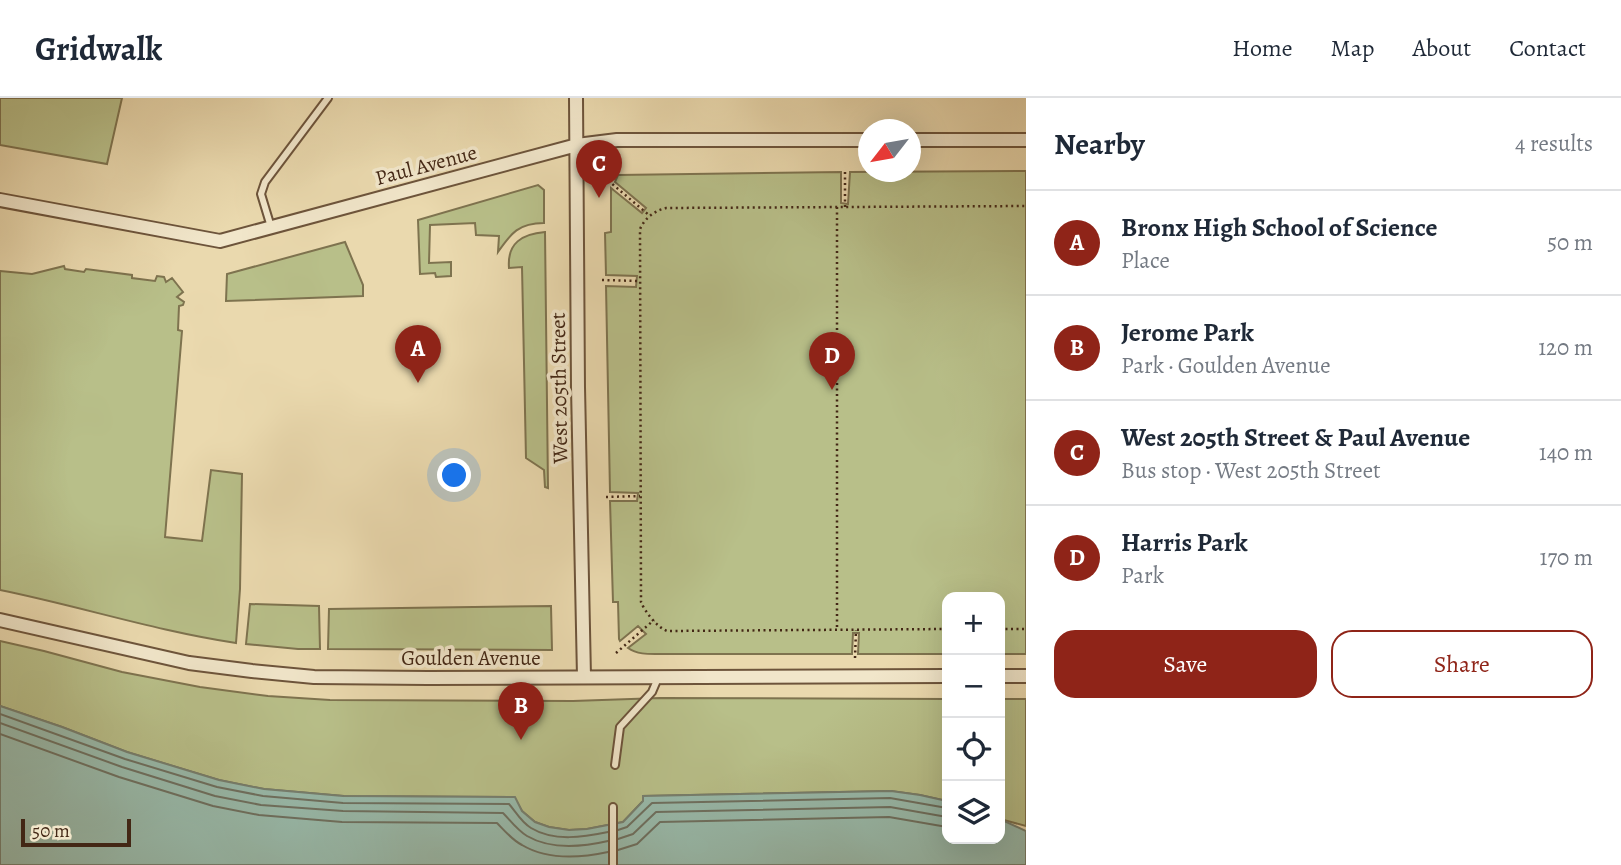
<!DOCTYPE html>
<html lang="en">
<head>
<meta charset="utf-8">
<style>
	:root { --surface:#fff; --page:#f6f6f7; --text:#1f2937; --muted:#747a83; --line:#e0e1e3; --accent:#8f2418 }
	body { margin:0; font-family:Alegreya,serif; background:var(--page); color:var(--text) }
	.controls { position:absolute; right:21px; bottom:21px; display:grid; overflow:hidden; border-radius:14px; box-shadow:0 7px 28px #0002 }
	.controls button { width:63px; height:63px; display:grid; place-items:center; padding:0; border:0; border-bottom:2px solid var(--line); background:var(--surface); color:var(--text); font:35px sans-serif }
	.compass { position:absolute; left:858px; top:21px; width:63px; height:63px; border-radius:50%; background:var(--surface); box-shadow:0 7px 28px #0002; rotate:239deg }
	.scale { position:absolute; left:21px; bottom:18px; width:110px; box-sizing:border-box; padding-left:7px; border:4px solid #432715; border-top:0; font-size:19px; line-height:24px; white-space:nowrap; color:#432715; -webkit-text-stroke:5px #f1e6ca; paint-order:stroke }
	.you { position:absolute; left:455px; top:378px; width:24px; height:24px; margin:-18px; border:5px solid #fff; border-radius:50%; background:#1a73e8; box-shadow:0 0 0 10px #1a73e833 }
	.badge { display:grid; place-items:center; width:46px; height:46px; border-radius:50%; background:var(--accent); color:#fff; font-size:23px; font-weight:700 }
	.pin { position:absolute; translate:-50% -58px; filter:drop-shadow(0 2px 4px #0008) }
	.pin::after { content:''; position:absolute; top:37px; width:24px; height:21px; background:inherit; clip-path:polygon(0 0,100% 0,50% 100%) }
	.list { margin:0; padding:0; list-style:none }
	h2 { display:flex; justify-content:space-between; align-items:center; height:91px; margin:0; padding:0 28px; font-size:30px }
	h2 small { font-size:23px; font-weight:400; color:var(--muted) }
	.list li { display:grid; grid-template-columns:46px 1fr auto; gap:21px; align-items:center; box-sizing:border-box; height:105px; padding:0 28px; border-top:2px solid var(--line) }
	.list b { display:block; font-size:26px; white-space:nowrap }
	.list p { margin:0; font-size:23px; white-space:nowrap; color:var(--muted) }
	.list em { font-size:23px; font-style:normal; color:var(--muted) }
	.actions { display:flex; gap:14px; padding:21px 28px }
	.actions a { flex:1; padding:16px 0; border:2px solid var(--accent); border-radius:21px; text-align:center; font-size:24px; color:var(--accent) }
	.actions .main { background:var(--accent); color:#fff }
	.icon { flex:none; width:38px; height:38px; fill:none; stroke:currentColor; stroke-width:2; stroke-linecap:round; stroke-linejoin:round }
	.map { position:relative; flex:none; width:1026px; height:767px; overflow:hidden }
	header { display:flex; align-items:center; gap:42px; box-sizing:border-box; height:98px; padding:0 35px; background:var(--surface); border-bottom:2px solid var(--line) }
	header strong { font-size:33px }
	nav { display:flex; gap:38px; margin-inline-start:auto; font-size:24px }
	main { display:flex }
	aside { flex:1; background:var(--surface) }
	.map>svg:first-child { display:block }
	.green { fill:#b8bf89; stroke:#7e734f; stroke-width:2 }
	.water { fill:#98baab; stroke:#767f6f; stroke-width:2 }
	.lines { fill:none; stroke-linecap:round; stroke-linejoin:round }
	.shore { stroke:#6e7060; stroke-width:2 }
	.service-casing { stroke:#6d543b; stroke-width:10 }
	.minor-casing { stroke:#6d543b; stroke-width:16 }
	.path { stroke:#432715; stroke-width:2.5; stroke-dasharray:2 3.5; stroke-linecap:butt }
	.service { stroke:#f1e6ca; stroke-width:6 }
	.minor { stroke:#f1e6ca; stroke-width:12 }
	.labels { text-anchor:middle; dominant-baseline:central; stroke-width:7; stroke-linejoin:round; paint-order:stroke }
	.street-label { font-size:21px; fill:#432715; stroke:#f1e6ca }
</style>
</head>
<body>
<header>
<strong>Gridwalk</strong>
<nav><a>Home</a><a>Map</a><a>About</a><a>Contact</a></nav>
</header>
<main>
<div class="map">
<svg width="1026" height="767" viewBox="0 0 1026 767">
	<rect width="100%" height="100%" fill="#ead9ae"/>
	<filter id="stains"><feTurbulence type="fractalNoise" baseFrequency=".00286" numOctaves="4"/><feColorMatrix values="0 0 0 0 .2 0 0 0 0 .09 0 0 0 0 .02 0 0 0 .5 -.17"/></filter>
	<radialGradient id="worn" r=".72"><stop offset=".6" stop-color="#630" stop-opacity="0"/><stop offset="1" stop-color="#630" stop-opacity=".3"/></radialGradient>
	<path class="green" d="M0,0H122L107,66L0,47Z
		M1026,73V556H1000V499H947V556H858L859,535H853L852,556H661C650,556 638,557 628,550L646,536L638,528L620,543L619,541L618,504H613L610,403H637L638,395L610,394L606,188L636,189L637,178L606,177L605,135L611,134V90L642,115L646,110L615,84L618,77L841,74V105L848,106L850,74Z
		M538,87L544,92V125C519,125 511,135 498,154L499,138L476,137L475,125L430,127L429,165L451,164V178L436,179L435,175L420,176L418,122Z
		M545,134L548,390L545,389L544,372L526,360L522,169L509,170C507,145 522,136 545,134Z
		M345,144L363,187V198L226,203L227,176Z
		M64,168L65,171L84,174L86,171L132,177V180L155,183L157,178L164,179L166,184L172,180L183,194L177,199L184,204L183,207L179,208L178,232L182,233L165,439L202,443L211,372L242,376L240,491L236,545C156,533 79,508 0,492V173L32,176Z
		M250,506L319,508L320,551H298L246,546Z
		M551,508L552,552L328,551L329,511Z
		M0,543L44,553L122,574L200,589L268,598L330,602L573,603L660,600L947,601V703L920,697L891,693L643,698V703L623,724L587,731L569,732L549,729L535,724L522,713L514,699L344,698L264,691L219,682L127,654L62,629L0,608Z
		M1000,601H1026V728L1000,721Z"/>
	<path class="water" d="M0,608L62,629L127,654L219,682L264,691L343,698L515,699L522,713L535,724L549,729L569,732L587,731L623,724L643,703V698L891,693L920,697L947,703V741H1000V721L1026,733V767H0Z"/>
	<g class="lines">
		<path class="shore" d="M0,616L125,661L217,689L263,698L343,705L509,706C516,714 521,724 531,730C554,744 584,739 608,734
			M0,625L122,669L215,698L261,707L343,713L503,715C510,722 517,732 527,738C551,752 582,749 608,743
			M0,636L119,679L213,708L259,717L342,724L497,725C504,732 512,742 522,747C547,762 580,760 608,754
			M618,732L627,729L652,705L890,700L947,710
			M618,741L633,736L656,714L890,709L947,719
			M618,752L637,746L660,724L889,719L947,729"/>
		<g class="service-casing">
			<path id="service" d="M271,129L261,96L265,84L328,0
				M615,667L620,629L652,594L658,580
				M613,709V767"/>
		</g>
		<g class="minor-casing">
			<path id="minor" d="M576,0L578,289L584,579
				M911,42H1026
				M0,102L220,143L577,47L617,42H869
				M0,522L189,565L252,573L314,579L428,580L947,578
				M1000,578H1026"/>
		</g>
		<path class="path" d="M604,79L650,118
			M837,109V531
			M845,109V71
			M602,182L639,183
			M606,399L640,398
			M947,531L667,533C657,529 645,514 641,504L640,131C645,120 654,113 666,110L1026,108
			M1000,531H1026
			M616,555L654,522
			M855,560L856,532"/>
		<use href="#service" class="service"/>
		<use href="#minor" class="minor"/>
	</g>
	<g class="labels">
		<g class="street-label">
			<text transform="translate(426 67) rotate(-15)">Paul Avenue</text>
			<text transform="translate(559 290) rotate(-91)">West 205th Street</text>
			<text x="471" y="560">Goulden Avenue</text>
		</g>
	</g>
	<rect width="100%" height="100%" filter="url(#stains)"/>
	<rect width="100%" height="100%" fill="url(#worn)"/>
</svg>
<div class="controls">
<button>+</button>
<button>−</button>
<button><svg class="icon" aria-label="locate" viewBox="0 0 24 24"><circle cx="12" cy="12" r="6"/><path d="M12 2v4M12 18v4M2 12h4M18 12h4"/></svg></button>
<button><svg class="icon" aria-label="layers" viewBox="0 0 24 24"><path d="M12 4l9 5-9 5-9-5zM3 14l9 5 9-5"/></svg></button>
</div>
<svg class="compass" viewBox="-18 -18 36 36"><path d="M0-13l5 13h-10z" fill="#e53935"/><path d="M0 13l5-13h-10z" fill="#747a83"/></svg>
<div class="scale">50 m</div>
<div class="you"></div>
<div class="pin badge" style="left:418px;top:285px">A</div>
<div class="pin badge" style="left:521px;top:642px">B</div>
<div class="pin badge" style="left:599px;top:100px">C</div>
<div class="pin badge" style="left:832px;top:292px">D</div>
</div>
<aside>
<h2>Nearby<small>4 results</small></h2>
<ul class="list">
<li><span class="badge">A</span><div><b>Bronx High School of Science</b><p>Place</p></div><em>50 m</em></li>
<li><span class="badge">B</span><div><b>Jerome Park</b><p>Park · Goulden Avenue</p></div><em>120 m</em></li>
<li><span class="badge">C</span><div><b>West 205th Street &amp; Paul Avenue</b><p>Bus stop · West 205th Street</p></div><em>140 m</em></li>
<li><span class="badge">D</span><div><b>Harris Park</b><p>Park</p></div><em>170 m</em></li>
</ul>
<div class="actions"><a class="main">Save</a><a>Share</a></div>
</aside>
</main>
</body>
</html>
